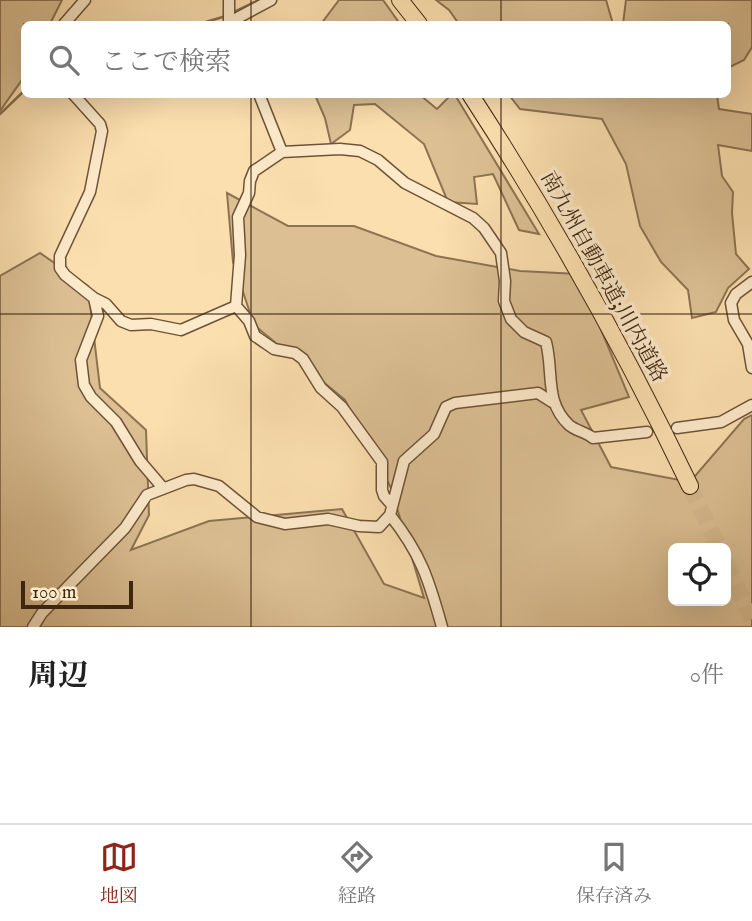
<!DOCTYPE html>
<html lang="ja">
<head>
<meta charset="utf-8">
<style>
	:root { --surface:#fff; --page:#f6f6f6; --text:#222; --muted:#767676; --line:#e0e0e0; --accent:#8f2418 }
	body { margin:0; font-family:"IM FELL English","Noto Serif JP",serif; background:var(--page); color:var(--text) }
	.controls { position:absolute; right:21px; bottom:21px; display:grid; overflow:hidden; border-radius:10px; box-shadow:0 7px 28px #0002 }
	.controls button { width:63px; height:63px; display:grid; place-items:center; padding:0; border:0; border-bottom:2px solid var(--line); background:var(--surface); color:var(--text); font:35px sans-serif }
	.scale { position:absolute; left:21px; bottom:18px; width:112px; box-sizing:border-box; padding-left:7px; border:4px solid #3e260f; border-top:0; font-size:19px; line-height:24px; white-space:nowrap; color:#3e260f; -webkit-text-stroke:5px #fdeacb; paint-order:stroke }
	.list { margin:0; padding:0; list-style:none }
	h2 { display:flex; justify-content:space-between; align-items:center; height:91px; margin:0; padding:0 28px; font-size:30px }
	h2 small { font-size:23px; font-weight:400; color:var(--muted) }
	.icon { flex:none; width:38px; height:38px; fill:none; stroke:currentColor; stroke-width:2; stroke-linecap:round; stroke-linejoin:round }
	.map { position:relative; flex:none; width:752px; height:627px; overflow:hidden }
	.search { position:absolute; background:var(--surface); box-shadow:0 7px 28px #0002; left:21px; right:21px; top:21px; height:77px; display:flex; align-items:center; gap:18px; box-sizing:border-box; padding:0 24px; border-radius:10px; color:var(--muted); font-size:26px }
	.sheet { height:196px; background:var(--surface) }
	nav { display:flex; justify-content:space-around; align-items:center; box-sizing:border-box; height:98px; border-top:2px solid var(--line); background:var(--surface); font-size:19px; color:var(--muted) }
	nav a { display:grid; justify-items:center; gap:4px }
	nav .on { color:var(--accent) }
	.map>svg:first-child { display:block }
	.green { fill:#dcc094; stroke:#8d7352; stroke-width:2; fill-rule:evenodd }
	.lines { fill:none; stroke-linecap:round; stroke-linejoin:round }
	.stream { stroke:#896f4f; stroke-width:2.5 }
	.highway-tunnel { stroke:#d6ba8f; stroke-width:16; stroke-dasharray:16 8; stroke-linecap:butt }
	.minor-casing { stroke:#6e5437; stroke-width:13 }
	.highway-casing { stroke:#3e260f; stroke-width:18 }
	.minor { stroke:#fdeacb; stroke-width:10 }
	.highway { stroke:#fcdfaf; stroke-width:16 }
	.grid { fill:none; stroke:#3e260f; stroke-width:2; stroke-opacity:0.55 }
	.labels { text-anchor:middle; dominant-baseline:central; stroke-width:7; stroke-linejoin:round; paint-order:stroke }
	.street-label { font-size:21px; fill:#3e260f; stroke:#fdeacb }
</style>
</head>
<body>
<div class="map">
<svg width="752" height="627" viewBox="0 0 752 627">
	<rect width="100%" height="100%" fill="#fcdfaf"/>
	<filter id="stains"><feTurbulence type="fractalNoise" baseFrequency=".00286" numOctaves="4"/><feColorMatrix values="0 0 0 0 .2 0 0 0 0 .09 0 0 0 0 .02 0 0 0 .5 -.17"/></filter>
	<radialGradient id="worn" r=".72"><stop offset=".6" stop-color="#630" stop-opacity="0"/><stop offset="1" stop-color="#630" stop-opacity=".3"/></radialGradient>
	<path class="green" d="M0,0H62L50,24H24V77L0,111Z
		M339,0H383L400,24H321Z
		M436,0H606L613,24H459L449,10Z
		M626,0H752V47L744,60L728,68V24H623Z
		M315,95H420L437,109L451,95H455L539,234L519,230L493,174L474,177L477,204L448,202L424,144L375,104L354,105L350,130L331,144L325,118Z
		M509,95H717L719,109L752,114V151L718,145L722,176L733,192L732,213L736,254L749,269L728,288L716,312L692,318L688,290L661,262L640,226L626,164L602,119L520,109Z
		M227,193L288,226H354L436,256L520,271L578,274L629,397L581,410L611,467L690,482L744,419L752,415V627H0V276L40,253L88,286L100,388L146,430L149,515L131,550L209,521L342,509L384,584L424,598L391,488L345,400L254,325L233,262ZM673,548H726V601H673Z"/>
	<g class="lines">
		<path class="stream" d="M232,13L259,0
			M199,24L226,16
			M0,114L24,91"/>
		<path class="highway-tunnel" d="M690,486L719,548
			M726,562L752,619"/>
		<g class="minor-casing">
			<path id="minor" d="M229,0V24
				M230,22L271,0
				M64,24L85,0
				M73,94L100,124L102,131L90,192L60,256V268L65,275L94,298L106,304L121,321L131,325L151,324L181,330L236,306
				M259,94L282,152
				M752,282L736,294L731,303L734,320L748,344L752,368
				M94,298L98,316L81,360L84,385L91,397L116,422L140,461L163,488
				M677,428L721,422L752,405
				M391,504L384,496L382,490V462L342,407L321,388L303,359L295,353L274,349L255,336L249,321L236,306L240,255L238,217L249,193L250,181L254,171L282,152L340,149L360,151L378,160L405,183L473,218L484,228L501,253L505,281L504,301L511,319L524,332L546,342C554,373 544,401 569,425C576,431 586,432 593,438L647,432
				M390,515C421,554 429,580 442,627
				M33,627L42,613L125,528L147,495L186,480L194,479L219,486L257,517L285,524L328,519L359,526L379,527L390,515L404,461L434,434L446,407L455,403L538,393L552,402"/>
		</g>
		<g class="highway-casing">
			<path id="highway" d="M400,0L419,24
				M470,94C552,220 625,350 690,486"/>
		</g>
		<use href="#minor" class="minor"/>
		<use href="#highway" class="highway"/>
	</g>
	<path class="grid" d="M251,0V24M501,0V24M251,94V627M501,94V627M0,314H752"/>
	<g class="labels">
		<g class="street-label">
			<text transform="translate(603 277) rotate(61)">南九州自動車道;川内道路</text>
		</g>
	</g>
	<rect width="100%" height="100%" filter="url(#stains)"/>
	<rect width="100%" height="100%" fill="url(#worn)"/>
</svg>
<div class="controls">
<button><svg class="icon" aria-label="locate" viewBox="0 0 24 24"><circle cx="12" cy="12" r="6"/><path d="M12 2v4M12 18v4M2 12h4M18 12h4"/></svg></button>
</div>
<div class="scale">100 m</div>
<div class="search"><svg class="icon" aria-label="search" viewBox="0 0 24 24"><circle cx="10" cy="10" r="6"/><path d="M15 15l6 6"/></svg>ここで検索</div>
</div>
<section class="sheet">
<h2>周辺<small>0件</small></h2>
<ul class="list">
</ul>
</section>
<nav>
<a class="on"><svg class="icon" aria-label="map" viewBox="0 0 24 24"><path d="M3 6l6-2 6 2 6-2v14l-6 2-6-2-6 2zM9 4v14M15 6v14"/></svg>地図</a>
<a><svg class="icon" aria-label="directions" viewBox="0 0 24 24"><path d="M12 3l9 9-9 9-9-9zM9 14v-3h6M13 9l2 2-2 2"/></svg>経路</a>
<a><svg class="icon" aria-label="saved" viewBox="0 0 24 24"><path d="M7 4h10v16l-5-4-5 4z"/></svg>保存済み</a>
</nav>
</body>
</html>
